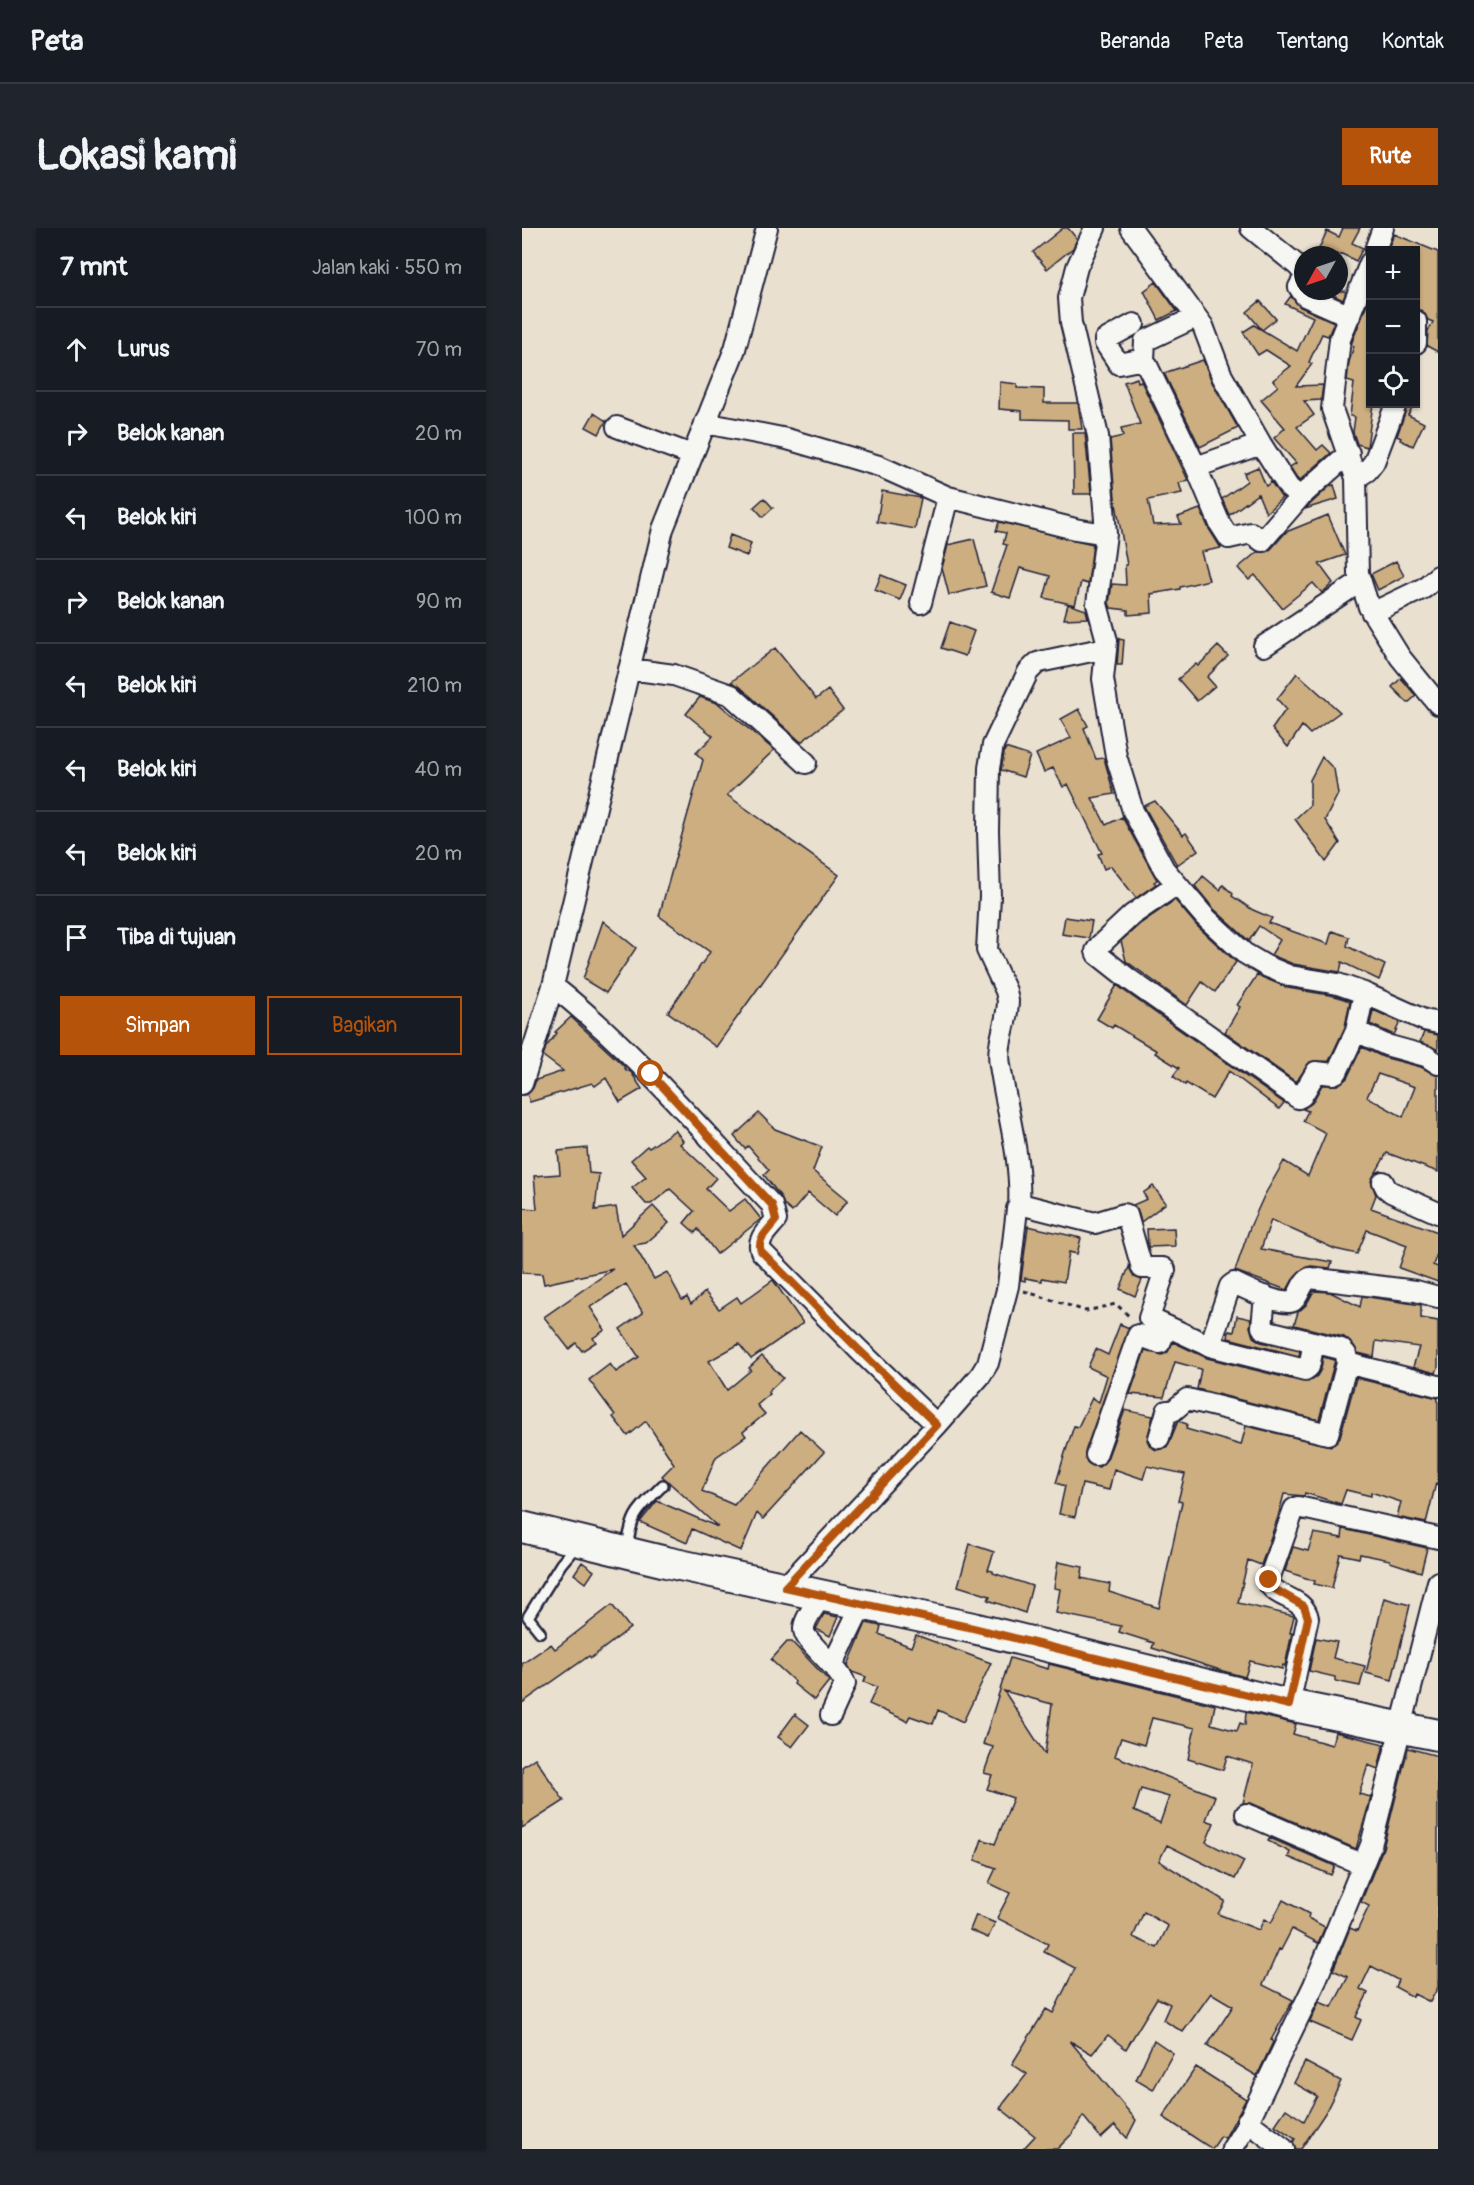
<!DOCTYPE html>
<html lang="id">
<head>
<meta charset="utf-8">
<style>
	:root { --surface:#171b24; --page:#20242c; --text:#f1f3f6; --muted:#9ea1a6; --line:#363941; --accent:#b45309 }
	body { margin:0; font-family:Pangolin,sans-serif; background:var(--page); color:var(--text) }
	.controls { position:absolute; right:18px; top:18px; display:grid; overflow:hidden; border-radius:0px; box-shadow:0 2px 4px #0004 }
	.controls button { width:54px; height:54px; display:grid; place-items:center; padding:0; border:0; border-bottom:2px solid var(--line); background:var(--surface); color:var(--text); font:30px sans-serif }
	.compass { position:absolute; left:772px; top:18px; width:54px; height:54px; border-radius:50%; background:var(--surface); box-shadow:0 2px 4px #0004; rotate:230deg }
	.stop { position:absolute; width:18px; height:18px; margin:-14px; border:4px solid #b45309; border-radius:50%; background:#fff }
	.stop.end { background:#b45309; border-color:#fff; box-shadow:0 2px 6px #0008 }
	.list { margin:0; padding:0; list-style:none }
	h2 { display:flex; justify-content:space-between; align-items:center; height:78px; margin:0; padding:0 24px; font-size:26px }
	h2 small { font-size:20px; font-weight:400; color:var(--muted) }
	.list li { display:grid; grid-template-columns:39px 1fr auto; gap:18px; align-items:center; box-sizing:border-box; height:84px; padding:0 24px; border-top:2px solid var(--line) }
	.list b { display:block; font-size:22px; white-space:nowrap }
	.list em { font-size:20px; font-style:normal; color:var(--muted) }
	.actions { display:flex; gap:12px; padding:18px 24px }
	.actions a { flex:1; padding:14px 0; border:2px solid var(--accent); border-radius:0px; text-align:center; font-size:21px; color:var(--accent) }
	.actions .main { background:var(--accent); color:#fff }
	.icon { flex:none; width:33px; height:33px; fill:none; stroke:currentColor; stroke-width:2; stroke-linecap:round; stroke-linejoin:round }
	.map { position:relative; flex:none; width:916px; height:1921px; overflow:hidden; border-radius:0px }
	header { display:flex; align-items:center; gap:36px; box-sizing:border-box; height:84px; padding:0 30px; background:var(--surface); border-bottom:2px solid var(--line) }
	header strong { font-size:28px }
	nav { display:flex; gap:33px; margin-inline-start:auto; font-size:21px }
	.intro { display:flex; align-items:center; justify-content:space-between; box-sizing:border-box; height:144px; padding:0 36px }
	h1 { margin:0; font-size:42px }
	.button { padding:15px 27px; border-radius:0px; background:var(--accent); color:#fff; font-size:21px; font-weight:700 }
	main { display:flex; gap:36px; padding:0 36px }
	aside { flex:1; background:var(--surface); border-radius:0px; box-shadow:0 2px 4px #0004 }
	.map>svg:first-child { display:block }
	.building { fill:#ccae80; stroke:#22223b; stroke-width:1.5; fill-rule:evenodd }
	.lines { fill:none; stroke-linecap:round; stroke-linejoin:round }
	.service-casing { stroke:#22223b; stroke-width:14 }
	.minor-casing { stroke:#22223b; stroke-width:24 }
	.primary-casing { stroke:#22223b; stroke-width:34 }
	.path { stroke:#22223b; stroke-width:3; stroke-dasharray:4.5 4.5; stroke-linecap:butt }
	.service { stroke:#f6f6f2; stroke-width:9 }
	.minor { stroke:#f6f6f2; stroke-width:20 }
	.primary { stroke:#f6f6f2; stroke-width:30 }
	.route { stroke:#b45309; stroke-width:8 }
</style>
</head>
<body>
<header>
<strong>Peta</strong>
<nav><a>Beranda</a><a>Peta</a><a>Tentang</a><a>Kontak</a></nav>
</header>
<div class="intro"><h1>Lokasi kami</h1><a class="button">Rute</a></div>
<main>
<aside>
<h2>7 mnt<small>Jalan kaki · 550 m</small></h2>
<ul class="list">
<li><svg class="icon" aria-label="ahead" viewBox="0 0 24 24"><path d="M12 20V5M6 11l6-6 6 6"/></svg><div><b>Lurus</b></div><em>70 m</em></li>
<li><svg class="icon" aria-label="right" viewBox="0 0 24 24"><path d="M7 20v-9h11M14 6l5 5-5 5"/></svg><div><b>Belok kanan</b></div><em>20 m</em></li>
<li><svg class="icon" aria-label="left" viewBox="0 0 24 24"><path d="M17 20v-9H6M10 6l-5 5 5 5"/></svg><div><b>Belok kiri</b></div><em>100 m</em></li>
<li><svg class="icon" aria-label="right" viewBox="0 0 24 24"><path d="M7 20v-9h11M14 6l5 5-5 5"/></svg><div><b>Belok kanan</b></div><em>90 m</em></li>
<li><svg class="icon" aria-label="left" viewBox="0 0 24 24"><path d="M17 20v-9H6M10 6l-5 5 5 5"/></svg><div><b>Belok kiri</b></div><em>210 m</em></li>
<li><svg class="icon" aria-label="left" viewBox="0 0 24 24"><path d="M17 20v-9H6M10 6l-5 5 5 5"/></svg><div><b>Belok kiri</b></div><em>40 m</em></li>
<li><svg class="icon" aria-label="left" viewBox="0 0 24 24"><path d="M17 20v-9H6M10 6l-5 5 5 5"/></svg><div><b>Belok kiri</b></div><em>20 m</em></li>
<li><svg class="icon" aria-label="arrive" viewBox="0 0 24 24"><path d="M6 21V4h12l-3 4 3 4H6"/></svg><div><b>Tiba di tujuan</b></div></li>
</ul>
<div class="actions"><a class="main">Simpan</a><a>Bagikan</a></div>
</aside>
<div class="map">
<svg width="916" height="1921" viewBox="0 0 916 1921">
	<rect width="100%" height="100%" fill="#e9e0d0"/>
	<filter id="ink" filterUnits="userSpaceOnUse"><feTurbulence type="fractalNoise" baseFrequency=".0167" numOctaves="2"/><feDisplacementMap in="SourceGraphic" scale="12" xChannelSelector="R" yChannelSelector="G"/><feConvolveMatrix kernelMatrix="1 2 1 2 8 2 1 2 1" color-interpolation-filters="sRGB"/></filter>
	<g filter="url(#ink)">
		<path class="building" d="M541,0H546L555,11L551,20L525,41L511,24Z
			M821,0H838L830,15L841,20L834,33L820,26L794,27L805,3L817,9Z
			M872,6L916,24V124L905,118L906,103L911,94L906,92L900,83L894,81V22H874L867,19Z
			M634,54L655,83L637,92L622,63Z
			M803,63H822L824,64L821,72Z
			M769,68L778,79L812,94L806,108L800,106L787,134L790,136L774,158L801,157L799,172L782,173L792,187L775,199L795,222L801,217L809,225L777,253L768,239L774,235L752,210L763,200L739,172L756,158L751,152L769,138L744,122L736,127L721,104L732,97L775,123L791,89L763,76Z
			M738,73L754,91L740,102L725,84Z
			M846,73L849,74V176H851L845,219L835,216L831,204L833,189L828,188L832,155L825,153L827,134L832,118L829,117L830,114Z
			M681,132L690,154L716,200L678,219L642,145Z
			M615,150L616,154L619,153L666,252L657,255L660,265L626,272L631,297L659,296L656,289L678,281L687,301L699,320L679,324L687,352L658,359V361L629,366L630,385L606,387V382L589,380L587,375L590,356L604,357L603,337H605L593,270L588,211L601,208L599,200L618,196L602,154Z
			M478,154L495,156V160L522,161V175H556L560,201H546V192L500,191V183L477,181Z
			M886,176H892L886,187L902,195L891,218L878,212L879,210L875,208Z
			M72,185L84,193L77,206L64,199Z
			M551,205H563L569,266H552Z
			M736,239L744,258L749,254L760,270L744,285L736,266L707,287L700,271L725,253L722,245Z
			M812,257L816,271L783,281L808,258Z
			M360,263L399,270L393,301L355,294Z
			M242,270L251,280L241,289L232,279Z
			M806,287L823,327L797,336L811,355L800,365L791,355L760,380L733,347L727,352L716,340L735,324H744L749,321L764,304Z
			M477,294L571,316L566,356L559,354L553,377L522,370L528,348L498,340L488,370L469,364L485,317L481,316L484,305L474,303Z
			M208,307L229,315L225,328L204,320Z
			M452,311L464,358L427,367L420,340L426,317Z
			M874,333L882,348L856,362L849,346Z
			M359,347L384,357L378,372L353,362Z
			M546,376L564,382L566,390L542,391Z
			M428,394L452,403L443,428L419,420Z
			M597,411L602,412L600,437H595Z
			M696,418L706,428L685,449L693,458L675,473L656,451L674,436L676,438Z
			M253,420L294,471L306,462L321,482L279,514L217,458L209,454Z
			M775,445L818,484L788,506L780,498L766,519L750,501L764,481L755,471Z
			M879,450L894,468L886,475L870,459Z
			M178,469L197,476L252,522L205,567L317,647L194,819L146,784L188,724L137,688L181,532L174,525L191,508L164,486Z
			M557,481L566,498L562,500L574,531L582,530L592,566L570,570L584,597L600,589L635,652L632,654L634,656L614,670L589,638L582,641L576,626L580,625L546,556L541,559L531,540L522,544L514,526L549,510L539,491Z
			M483,520L508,528L501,549L479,542Z
			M800,529L812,541L816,566L803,592L818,615L804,634L773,591L788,577V552Z
			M633,573L661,607L664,605L676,622L655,637L622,578Z
			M681,648L698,662L701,657L711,666L710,668L731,682L750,690L747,695L806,716L810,703L827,709L825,718L863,737L857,752L820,734L818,744L771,736L749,727L758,712L737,698L727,713L692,681L673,658Z
			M653,672L675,698L714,734L693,764L680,754L665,777L604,733L599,713L618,696Z
			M543,689L570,693L567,710L540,706Z
			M81,693L114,720L84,765L61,751Z
			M735,747L766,760L813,768L828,773L823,799L807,833L788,834L774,854L703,804L718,779L715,777Z
			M595,757L601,762L762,875L757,881L707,843L690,871L664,855L663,857L651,848L657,840L633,825L635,823L592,797L590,800L575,791Z
			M851,782L878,794L872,807L848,796Z
			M49,789L101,837L104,842L109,844L120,861L98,874L84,850L73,858L70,855L8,874L5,866L11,860L14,852L41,843L21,828L24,819L35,805L33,804Z
			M902,804L916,807V822L898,814Z
			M840,819L861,829L899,839L916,848V944L865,925L849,953L854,967L849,980L916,1004V1023L911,1037L916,1039V1054L877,1040L885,1017L845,1002L835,1026L813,1021L749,992L739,1021L810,1034L808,1040L789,1038L782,1040L773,1048L765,1062L713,1043L728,999L742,968L762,933L786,948L804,905L781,893L786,883L781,881L790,875L800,857H816L825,850ZM856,846L893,859L881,889L845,869Z
			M237,885L253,901L300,919L291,943L326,972L313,988L286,965L270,984L262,977L259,969L242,947L247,942L226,918L223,921L212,908Z
			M153,902L161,913L158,916L194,950L184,961L207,983L223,971L239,991L195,1026L176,1001L173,1005L162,995L172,983L148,961L129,976H124L110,960L124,949L109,932L125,918L127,920Z
			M65,920L67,945L77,946L73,982L94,979L99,1007L131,978L147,995L124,1015L112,1017L132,1051L145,1044L160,1072L165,1069L169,1076L183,1064L197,1081L215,1069L219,1075L251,1052L281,1095L229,1131L217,1116L187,1133L205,1162L229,1142L227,1140L240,1128L261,1150L246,1164L248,1166L235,1177L243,1186L221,1204L224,1208L194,1229L180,1263L212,1277L278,1202L302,1224L241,1291L235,1285L219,1323L170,1301L165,1315L118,1294L135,1273L196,1299L140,1248L152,1236L124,1193L106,1208L91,1189L93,1187L67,1152L88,1136L94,1144L117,1129L98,1101L121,1085L104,1056L68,1079L83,1102L71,1110L74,1114L60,1123L54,1115L47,1121L22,1089L91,1041L22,1056L20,1046L0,1045V980L15,981L12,948L38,946L36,923Z
			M631,958L644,975L619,994L616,983L611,977L625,971L621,965Z
			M506,998L559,1010L555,1026L547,1024L542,1054L520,1050V1053L503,1050V1053L499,1052Z
			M652,1000L653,1018L626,1019L625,1001Z
			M607,1039L612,1049L620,1052L613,1068L598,1061Z
			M792,1063L808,1064L838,1079L840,1068L899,1077V1090L916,1093V1139L914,1145L891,1139L897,1119L854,1113L852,1129L836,1125L832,1118L822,1109L772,1097L776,1084L784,1077Z
			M715,1088L729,1091L728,1099L731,1109L739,1114L778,1123L777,1128L706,1110L707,1103L712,1104Z
			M598,1096L607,1100L563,1224L565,1234L571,1238L577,1239L585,1231L603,1182L631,1188L625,1212L628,1218L634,1222L640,1221L646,1218L656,1193L665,1196L664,1201L719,1217L724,1198L809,1218L814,1215L818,1209L834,1150L916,1170V1256L914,1255L904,1295L875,1289L879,1274L849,1264V1268L824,1262L819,1276L783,1265L782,1268L762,1266L756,1289L739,1337L726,1332L716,1375L772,1388L768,1405H770L763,1438L761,1437L760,1441L728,1433L723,1449L701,1443L630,1420L632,1415L597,1404L599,1398L534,1385L538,1361L532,1360L536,1334L561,1339L559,1350L588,1356L587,1364L637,1380L660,1274L656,1273L663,1246L625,1238L621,1251L592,1241L587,1262L560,1256L553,1289L537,1286L543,1258L534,1255L543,1225L552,1198L556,1199L570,1170L577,1174L585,1148L566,1139L574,1121L586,1127Z
			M651,1114L685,1130L781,1154H786L795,1148L799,1141L801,1129L813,1132L797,1192L675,1161L679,1141L653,1134L642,1169L608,1166L623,1122L640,1127L646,1124Z
			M821,1301L905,1320L899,1344L868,1334V1332L838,1326L837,1330L818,1326L810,1360L792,1356L793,1353L763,1343L771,1319L786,1323L792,1305L820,1310Z
			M448,1316L472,1324L466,1342L471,1343V1345L510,1358L503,1385L466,1372L468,1368L436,1358Z
			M60,1334L72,1343L64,1355L52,1346Z
			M862,1370L888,1377L870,1452L844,1445Z
			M90,1377L108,1400L69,1430L67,1428L0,1475V1436L29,1416L33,1421Z
			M302,1386L316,1389L308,1408L294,1401Z
			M344,1395L359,1398L357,1406L389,1419L394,1407L469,1435L441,1494L416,1482L411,1496L388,1488L385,1493L347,1476L355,1459L342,1454L344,1449L330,1444L326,1437Z
			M794,1410L815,1414L811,1430L843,1438L838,1458L813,1453V1449L787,1443Z
			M265,1414H270L307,1453L292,1472L272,1456L273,1454L249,1432Z
			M488,1430L526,1441L527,1436L693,1477L689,1496L715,1503L718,1495L723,1497L724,1484L774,1496L771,1506L810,1517L813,1504L862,1516L856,1541L846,1537L837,1566L849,1569L834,1621L729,1575H721L731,1536L705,1528L701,1542L666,1531L673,1500L630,1490L622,1517L599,1510L593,1528L693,1568L684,1592L692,1595L684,1614L722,1633L713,1651L645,1617L637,1633L703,1673L696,1686L737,1702L742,1691L749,1695L761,1672L787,1686L786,1690L803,1699L796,1715L770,1701L759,1722L757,1721L741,1757L771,1772L749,1812L751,1814L735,1848L685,1818L711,1778L689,1765L661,1804L641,1792L648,1776L635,1770L604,1821L586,1807L570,1826L548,1813L614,1892L605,1910L593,1897L579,1910L561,1888L550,1906L535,1921H501L513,1908L478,1880L505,1846L490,1836L524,1781L531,1785L553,1740L522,1724L526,1716L475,1690L488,1665L467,1655L474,1640L453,1632L460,1611L473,1616L491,1570L465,1561L470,1547L462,1545L471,1519L461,1516ZM482,1463L530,1476L523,1526ZM619,1561L647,1569L638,1595L612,1583ZM622,1684L646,1698L635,1720L611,1709Z
			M273,1486L287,1497L270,1519L256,1509Z
			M886,1520L916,1528V1759L908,1774L892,1766L891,1769L873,1759L876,1752L849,1738L838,1761L846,1765L834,1789L839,1792L830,1812L788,1794L797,1774L810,1779L826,1749L811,1742L828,1700L835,1703L847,1678L839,1674L861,1620Z
			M13,1530L42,1573L0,1600V1539Z
			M748,1610L813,1638L809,1647L766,1629L768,1624L746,1613Z
			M454,1687L473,1695L466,1710L448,1702Z
			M632,1812L651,1825L631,1862L614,1852Z
			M783,1834L819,1853L803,1885L779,1921H774L771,1914L773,1911L753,1897L764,1881L782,1893L795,1868L772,1855Z
			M674,1839L724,1871L703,1910L699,1908L690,1921L641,1889Z"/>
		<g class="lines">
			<g class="service-casing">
				<path id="service" d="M105,1322C109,1285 116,1282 141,1257
					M18,1404L6,1389L39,1336L55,1317"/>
			</g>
			<g class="minor-casing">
				<path id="minor" d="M573,0L555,39L547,70L549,95L576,208L582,279L584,306L575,376L585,413L581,451L594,528L611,583L642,641L683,689L722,725L744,738L768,748L816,756L842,765
					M609,0L681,98L700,148L739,216L767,260L778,269L827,225
					M729,0L776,38L781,44
					M853,22L861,0
					M848,35L818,111L810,181L834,250L836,345L847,379L878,429L916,476
					M781,52L777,59L783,68L828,88
					M674,89L623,113L622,131L674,239L739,216
					M894,93V115
					M612,96L583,112V115L597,136L622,131
					M183,195L265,211L357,238L426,269L553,301L584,306
					M95,199L170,227
					M674,239L698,296L707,310L729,305L740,313L778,269
					M834,250L845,243L852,234L874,176
					M399,375L426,269
					M850,385L902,360L916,348
					M742,418L839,353
					M107,441L152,447L209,467L284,535
					M655,656L610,687L578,717L574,723L575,726L608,752L776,870L780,868L794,844L811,846L815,844L834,803L842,765L902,792L916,795
					M31,758C112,822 179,902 250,977L254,992C247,1001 234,1011 239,1023L337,1122L415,1197
					M834,803L864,817L904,828L916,836
					M0,856L31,758L141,301L213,121L245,0
					M861,954L864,960L869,964L916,985
					M497,980C500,931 485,885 478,837C474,816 486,794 486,773L484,763L465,722L468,668L466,603L467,540L471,517L506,444L515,435L522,433L584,420
					M743,1068L740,1099L742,1102L819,1121L824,1126L825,1135L916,1158
					M688,1118L783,1142L787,1139L792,1114
					M637,1210L645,1183H651L665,1171L806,1206L825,1135
					M574,1227L616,1107L638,1115L645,1099
					M263,1359L415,1197L458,1148L466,1135L486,1058L495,981L502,977L573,995L602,986L605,987L620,1040H641L643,1042L627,1090L688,1118L708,1058L712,1055C722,1060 763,1080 771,1073C779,1066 779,1054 788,1050L894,1063L916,1069
					M301,1367C295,1376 283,1389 282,1400C280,1413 317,1438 323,1456L309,1487
					M311,1436L340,1376
					M767,1477L786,1390C782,1369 754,1371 746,1354L772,1281L776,1279L916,1310
					M724,1586L841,1637
					M725,1893L762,1921
					M710,1921L722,1902L792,1757L849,1617L916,1354"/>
			</g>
			<g class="primary-casing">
				<path id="primary" d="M0,1299L144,1334L451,1400L767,1477L916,1507"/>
			</g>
			<path class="path" d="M502,1063L564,1083L594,1076L609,1090"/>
			<use href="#service" class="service"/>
			<use href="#minor" class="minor"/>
			<use href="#primary" class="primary"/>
		</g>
	</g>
	<g class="lines" filter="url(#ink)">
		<path class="route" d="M129,846L250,977L254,992C247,1002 234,1011 239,1023L337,1122L415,1197L263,1359L451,1400L767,1477L786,1390L782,1378L749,1359L747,1352"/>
	</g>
</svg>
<div class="controls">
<button>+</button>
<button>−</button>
<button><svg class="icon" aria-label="locate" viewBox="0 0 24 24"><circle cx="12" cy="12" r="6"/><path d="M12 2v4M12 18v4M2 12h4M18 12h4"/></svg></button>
</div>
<svg class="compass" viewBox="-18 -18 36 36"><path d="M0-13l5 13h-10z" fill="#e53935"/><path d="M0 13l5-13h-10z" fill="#9ea1a6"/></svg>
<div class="stop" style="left:129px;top:846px"></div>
<div class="stop end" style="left:747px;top:1352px"></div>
</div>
</main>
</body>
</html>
